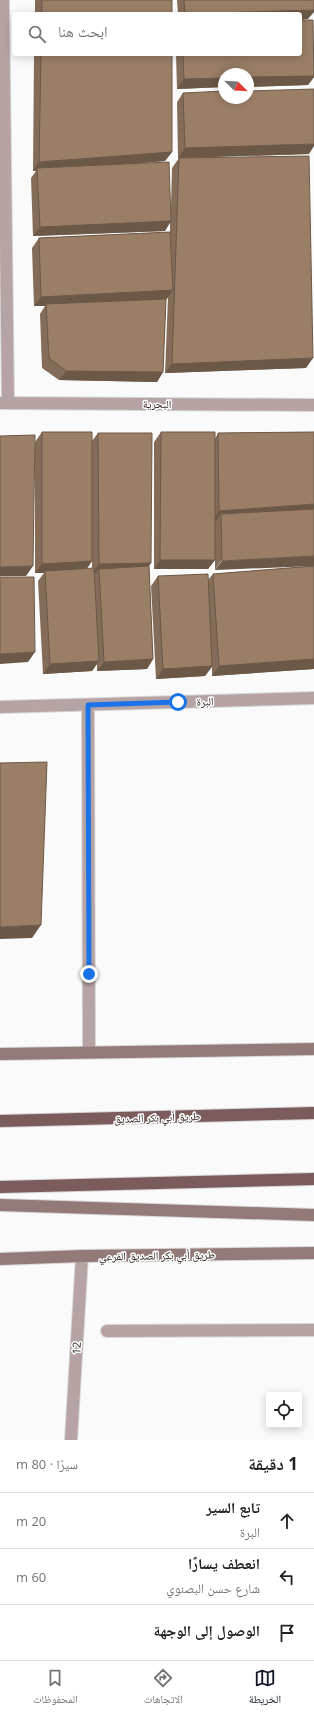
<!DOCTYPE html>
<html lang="ar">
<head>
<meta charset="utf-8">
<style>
	:root { --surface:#fff; --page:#f6f6f6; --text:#222; --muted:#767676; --line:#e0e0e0; --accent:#111827 }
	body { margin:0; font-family:"Open Sans","Noto Naskh Arabic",sans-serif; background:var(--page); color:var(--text); direction:rtl }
	.controls { position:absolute; right:12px; bottom:12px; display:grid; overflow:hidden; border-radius:4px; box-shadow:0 2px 10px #0003 }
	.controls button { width:36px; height:36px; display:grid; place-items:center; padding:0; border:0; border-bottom:1px solid var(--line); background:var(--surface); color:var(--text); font:20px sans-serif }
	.compass { position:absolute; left:218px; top:68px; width:36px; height:36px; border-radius:50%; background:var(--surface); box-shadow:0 2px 10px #0003; rotate:114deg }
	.stop { position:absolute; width:12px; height:12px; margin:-9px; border:3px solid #1a73e8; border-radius:50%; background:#fff }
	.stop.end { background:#1a73e8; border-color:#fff; box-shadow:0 1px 4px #0008 }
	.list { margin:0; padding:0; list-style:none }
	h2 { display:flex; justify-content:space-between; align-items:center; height:52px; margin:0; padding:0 16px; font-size:17px }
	h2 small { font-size:13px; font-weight:400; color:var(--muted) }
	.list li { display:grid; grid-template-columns:26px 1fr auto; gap:12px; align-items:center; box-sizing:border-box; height:56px; padding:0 16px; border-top:1px solid var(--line) }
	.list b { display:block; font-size:15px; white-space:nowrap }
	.list p { margin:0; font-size:13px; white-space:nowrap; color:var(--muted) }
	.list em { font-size:13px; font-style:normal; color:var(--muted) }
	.icon { flex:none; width:22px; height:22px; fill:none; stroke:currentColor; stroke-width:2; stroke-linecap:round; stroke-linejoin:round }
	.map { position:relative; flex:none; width:314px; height:1440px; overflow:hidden; direction:ltr }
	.search { position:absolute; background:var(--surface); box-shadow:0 2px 10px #0003; left:12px; right:12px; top:12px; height:44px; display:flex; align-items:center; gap:10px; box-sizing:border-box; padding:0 14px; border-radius:4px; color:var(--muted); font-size:15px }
	.sheet { height:220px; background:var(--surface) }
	nav { display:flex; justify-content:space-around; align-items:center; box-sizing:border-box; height:56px; border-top:1px solid var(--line); background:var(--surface); font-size:11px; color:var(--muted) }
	nav a { display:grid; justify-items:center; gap:2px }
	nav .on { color:var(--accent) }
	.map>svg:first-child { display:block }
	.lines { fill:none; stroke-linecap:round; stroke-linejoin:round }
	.lane-casing { stroke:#d8d6d5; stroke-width:14 }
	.street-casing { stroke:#d8d6d5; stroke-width:14 }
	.secondary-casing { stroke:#d8d6d5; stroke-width:14 }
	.primary-casing { stroke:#d8d6d5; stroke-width:14 }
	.lane { stroke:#b6a3a3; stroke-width:12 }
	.street { stroke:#b6a3a3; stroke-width:12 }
	.secondary { stroke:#947979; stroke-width:12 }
	.primary { stroke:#7b5b5c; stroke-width:12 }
	.wall { fill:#856c58; fill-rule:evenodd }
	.shaded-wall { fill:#6c5847 }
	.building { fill:#9b7e66; stroke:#6c5847 }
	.route { stroke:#1a73e8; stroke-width:5 }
	.labels { text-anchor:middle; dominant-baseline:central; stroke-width:3; stroke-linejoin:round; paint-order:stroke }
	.street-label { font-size:11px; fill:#241810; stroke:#fff }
</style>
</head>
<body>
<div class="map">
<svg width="314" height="1440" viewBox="0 0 314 1440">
	<rect width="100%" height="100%" fill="#fafafa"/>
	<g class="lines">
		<g class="lane-casing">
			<path id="lane" d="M107,1331L314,1330"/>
		</g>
		<g class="street-casing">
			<path id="street" d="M3,0L8,402
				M0,403L314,405
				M88,705L89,1052
				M0,707L314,698
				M71,1440L82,1256"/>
		</g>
		<g class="secondary-casing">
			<path id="secondary" d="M0,1054L314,1049
				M0,1205L314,1215
				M0,1259L82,1256L314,1253"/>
		</g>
		<g class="primary-casing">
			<path id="primary" d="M0,1121L314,1113
				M0,1187L314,1179"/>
		</g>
		<use href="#lane" class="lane"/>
		<use href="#street" class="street"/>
		<use href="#secondary" class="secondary"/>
		<use href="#primary" class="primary"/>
	</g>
	<path class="wall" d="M35,0H172V14H35Z
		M177,0H314L300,14H178Z
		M314,48V77L308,85L248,87V74H224V87L177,89L176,54H300Z
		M34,54H172V152L165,161L132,164L171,207L172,168L179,158L306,368L165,373L168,297L166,300L163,372L157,382L59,380L42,368L40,314L45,306H34L32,248L39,238L170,232V222L165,231L33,236L31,178L36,171H33Z
		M183,93L309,154L178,158L177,102Z
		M42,432L92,441L98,433L151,563L149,566L153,659L147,669L97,671V664L92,671L43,674L38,581L44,573H35V442ZM92,561V568L87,569Z
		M161,432L215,439L218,433L314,432L215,570V535V560L208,569H154V442Z
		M314,566V669L212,676V667L205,676L156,679L151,586L158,576L208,580L213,574Z"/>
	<path class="shaded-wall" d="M314,10V12L308,19L300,20V14H185Z
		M314,76V77L308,85L248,87V77Z
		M224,78V87L177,89L184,79Z
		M314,144V146L309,154L178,158L185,148Z
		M172,152L165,161L38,171L37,168L36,171H33L39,162Z
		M171,221L165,231L33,236L40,227Z
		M173,290L166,300L46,304L45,306H34L41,297Z
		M313,358L306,368L165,373L172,364Z
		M66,371L163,372L157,382L59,380Z
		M314,504V513L221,514L217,520H212L219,511Z
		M314,556V566L215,570L222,561Z
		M160,560H215L208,569H154Z
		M92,561L85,570L45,571L44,573H35L42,564Z
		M151,563L144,572L99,569L96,573H92L99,564Z
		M33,566L26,576H0V567Z
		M35,652L28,662L0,664V654Z
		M153,659L147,669L97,671L104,662Z
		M314,659V669L212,676L219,666Z
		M99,661L92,671L43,674L50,664Z
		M212,666L205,676L156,679L163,669Z
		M41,925L32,938L0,939V927Z"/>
	<path class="building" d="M42,0H172V14H42Z
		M184,0H314V10L185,14Z
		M300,20H313L314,76L248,77V74H224V78L184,79L183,54H300Z
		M41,54H172V152L39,162Z
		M314,89V144L185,148L183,93L224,91V98H248V91Z
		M309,156L313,358L172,364L179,158Z
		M169,162L171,221L40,227L37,168Z
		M170,232L173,290L41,297L39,238Z
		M166,299L163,372L66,371L49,358L46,304Z
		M42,432H92V561L42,564Z
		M161,432H215V560H160Z
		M314,432V504L219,511L218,433Z
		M98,433H152L151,563L99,564Z
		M35,435L33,566L0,567V436Z
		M314,509V556L222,561L221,514Z
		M149,566L153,659L104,662L99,569Z
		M314,566V659L219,666L213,574Z
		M94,568L99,661L50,664L45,571Z
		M208,574L212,666L163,669L158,576Z
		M0,577H34L35,652L0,654Z
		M47,762L41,925L0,927V763Z"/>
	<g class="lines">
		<path class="route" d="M89,974L88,705L178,702"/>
	</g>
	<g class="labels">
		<g class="street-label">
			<text x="157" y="403">البحرية</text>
			<text transform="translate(205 701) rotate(-2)">البرة</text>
			<text transform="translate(157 1117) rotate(-2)">طريق أبي بكر الصديق</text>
			<text transform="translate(157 1255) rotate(-1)">طريق أبي بكر الصديق الفرعي</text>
			<text transform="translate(76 1348) rotate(-87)">12</text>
		</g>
	</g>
</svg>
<div class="controls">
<button><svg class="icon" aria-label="locate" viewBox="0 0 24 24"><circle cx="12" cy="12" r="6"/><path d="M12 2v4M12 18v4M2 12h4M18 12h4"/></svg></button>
</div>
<svg class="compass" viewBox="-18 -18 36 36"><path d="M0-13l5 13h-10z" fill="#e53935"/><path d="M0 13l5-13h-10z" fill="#767676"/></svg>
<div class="stop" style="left:178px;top:702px"></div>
<div class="stop end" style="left:89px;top:974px"></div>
<div class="search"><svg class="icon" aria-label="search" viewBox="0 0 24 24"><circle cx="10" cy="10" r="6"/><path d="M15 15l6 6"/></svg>ابحث هنا</div>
</div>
<section class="sheet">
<h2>1 دقيقة<small>سيرًا · 80 m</small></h2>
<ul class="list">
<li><svg class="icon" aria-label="ahead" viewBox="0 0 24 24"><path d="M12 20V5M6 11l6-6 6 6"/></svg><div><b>تابع السير</b><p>البرة</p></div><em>20 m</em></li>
<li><svg class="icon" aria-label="left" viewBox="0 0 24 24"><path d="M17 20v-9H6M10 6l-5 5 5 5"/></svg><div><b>انعطف يسارًا</b><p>شارع حسن البصنوي</p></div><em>60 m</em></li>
<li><svg class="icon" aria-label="arrive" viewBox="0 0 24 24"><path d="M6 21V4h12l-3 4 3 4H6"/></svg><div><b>الوصول إلى الوجهة</b></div></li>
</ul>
</section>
<nav>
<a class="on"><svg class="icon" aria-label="map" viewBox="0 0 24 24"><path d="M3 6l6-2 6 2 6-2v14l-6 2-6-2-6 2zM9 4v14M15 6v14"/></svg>الخريطة</a>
<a><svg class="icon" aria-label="directions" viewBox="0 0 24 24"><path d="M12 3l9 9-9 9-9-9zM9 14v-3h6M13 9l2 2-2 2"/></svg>الاتجاهات</a>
<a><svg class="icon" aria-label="saved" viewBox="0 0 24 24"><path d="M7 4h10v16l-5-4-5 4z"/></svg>المحفوظات</a>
</nav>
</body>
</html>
